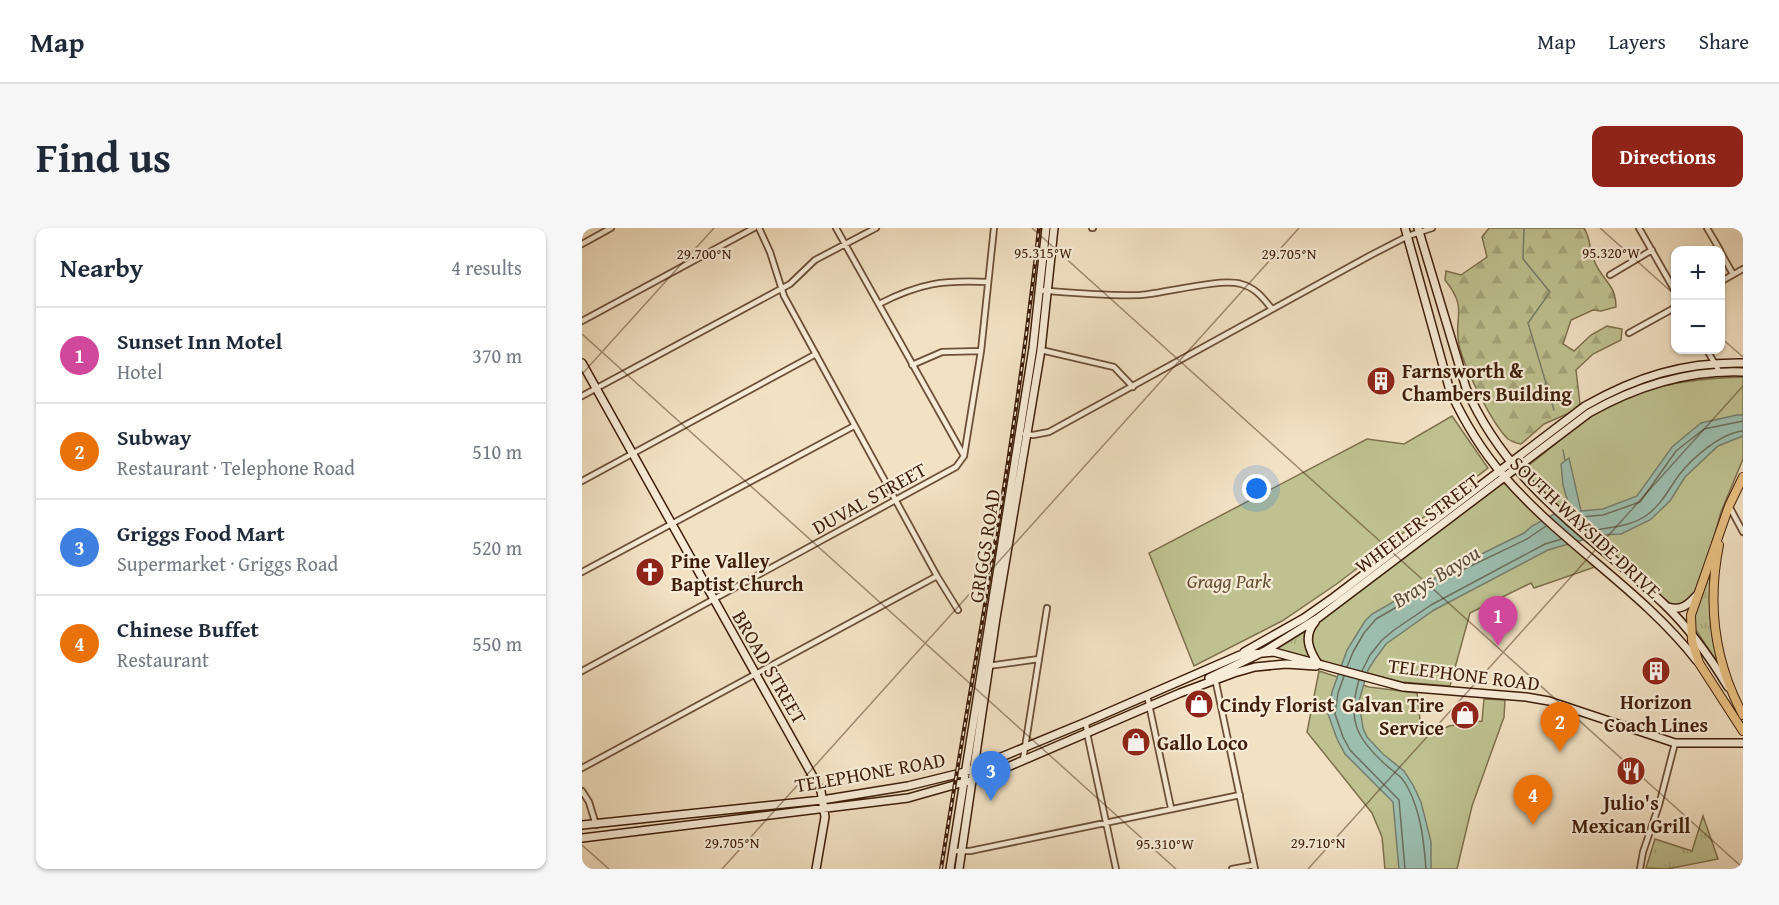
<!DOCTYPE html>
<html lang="en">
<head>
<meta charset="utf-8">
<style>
	:root { --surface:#fff; --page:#f6f6f7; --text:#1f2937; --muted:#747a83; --line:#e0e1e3; --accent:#8f2418 }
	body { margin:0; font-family:"Gentium Book Plus",serif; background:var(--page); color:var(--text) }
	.controls { position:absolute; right:18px; top:18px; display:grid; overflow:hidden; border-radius:12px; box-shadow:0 2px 4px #0004 }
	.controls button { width:54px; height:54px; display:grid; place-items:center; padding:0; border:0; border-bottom:2px solid var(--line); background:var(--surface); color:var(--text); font:30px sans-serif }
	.you { position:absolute; left:675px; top:261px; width:21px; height:21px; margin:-15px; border:4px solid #fff; border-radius:50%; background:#1a73e8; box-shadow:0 0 0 9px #1a73e833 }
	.badge { display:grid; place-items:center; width:39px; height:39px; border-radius:50%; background:var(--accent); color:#fff; font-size:20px; font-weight:700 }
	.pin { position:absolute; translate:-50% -50px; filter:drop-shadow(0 2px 3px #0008) }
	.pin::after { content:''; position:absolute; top:32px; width:21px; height:18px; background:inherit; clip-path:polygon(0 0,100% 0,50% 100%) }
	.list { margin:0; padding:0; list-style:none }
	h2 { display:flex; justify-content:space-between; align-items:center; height:78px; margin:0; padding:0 24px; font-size:26px }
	h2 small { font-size:20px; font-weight:400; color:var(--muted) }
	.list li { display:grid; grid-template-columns:39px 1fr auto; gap:18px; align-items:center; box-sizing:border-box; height:96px; padding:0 24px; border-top:2px solid var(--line) }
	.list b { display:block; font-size:22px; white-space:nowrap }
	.list p { margin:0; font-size:20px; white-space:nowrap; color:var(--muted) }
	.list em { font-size:20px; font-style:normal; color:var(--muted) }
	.map { position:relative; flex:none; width:1161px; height:641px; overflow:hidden; border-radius:12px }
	header { display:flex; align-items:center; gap:36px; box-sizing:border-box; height:84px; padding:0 30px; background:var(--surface); border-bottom:2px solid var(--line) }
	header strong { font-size:28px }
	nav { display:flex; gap:33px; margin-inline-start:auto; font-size:21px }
	.intro { display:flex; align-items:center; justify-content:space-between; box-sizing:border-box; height:144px; padding:0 36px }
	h1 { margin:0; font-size:42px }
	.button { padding:15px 27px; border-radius:12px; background:var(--accent); color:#fff; font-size:21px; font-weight:700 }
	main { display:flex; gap:36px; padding:0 36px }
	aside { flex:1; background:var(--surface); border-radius:12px; box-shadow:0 2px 4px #0004 }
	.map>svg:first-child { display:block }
	.grass { fill:url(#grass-tufts); stroke:#7e704d; stroke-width:1.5 }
	.forest { fill:url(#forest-firs); stroke:#7e704d; stroke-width:1.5 }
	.park { fill:#bfc190; stroke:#7e704d; stroke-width:1.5 }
	.water { fill:#9cbeaf; stroke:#767e6d; stroke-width:1.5 }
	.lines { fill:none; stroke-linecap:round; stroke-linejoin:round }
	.shore { stroke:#6d6e5c; stroke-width:1.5 }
	.stream { stroke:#767e6d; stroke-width:1.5 }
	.street-casing { stroke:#6b4f38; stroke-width:8 }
	.secondary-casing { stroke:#3e1e0a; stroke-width:10 }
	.primary-casing { stroke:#3e1e0a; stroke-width:10 }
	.street { stroke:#f7ecd8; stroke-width:4.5 }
	.secondary { stroke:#f7ecd8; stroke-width:7 }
	.primary { stroke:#e9c082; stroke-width:8 }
	.rail-casing { stroke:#3e1e0a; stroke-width:4 }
	.rail { stroke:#f7ecd8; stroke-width:1.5; stroke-dasharray:4.5; stroke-linecap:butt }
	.ticks { fill:none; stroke:#3e1e0a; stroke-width:1.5; stroke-opacity:0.45 }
	.labels { text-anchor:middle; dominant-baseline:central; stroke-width:4.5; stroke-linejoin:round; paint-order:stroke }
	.poi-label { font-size:20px; font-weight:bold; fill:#3e1e0a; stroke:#f7ecd8; text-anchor:start }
	.street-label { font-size:20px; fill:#3e1e0a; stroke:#f7ecd8 }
	.park-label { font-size:20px; font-style:italic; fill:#654f32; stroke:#f7ecd8 }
	.water-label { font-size:21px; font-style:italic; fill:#5a4e3c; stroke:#f7ecd8 }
	.ticks-label { font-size:15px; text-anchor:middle; fill:#3e1e0a; stroke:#f7ecd8; stroke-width:4.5; stroke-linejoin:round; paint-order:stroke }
</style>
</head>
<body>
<header>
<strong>Map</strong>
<nav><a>Map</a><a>Layers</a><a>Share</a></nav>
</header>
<div class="intro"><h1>Find us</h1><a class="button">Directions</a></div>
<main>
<aside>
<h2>Nearby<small>4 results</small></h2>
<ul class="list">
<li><span class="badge" style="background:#d1479c">1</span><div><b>Sunset Inn Motel</b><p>Hotel</p></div><em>370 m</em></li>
<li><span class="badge" style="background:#e8710a">2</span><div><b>Subway</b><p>Restaurant · Telephone Road</p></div><em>510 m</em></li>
<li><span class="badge" style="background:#3f7fe0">3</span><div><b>Griggs Food Mart</b><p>Supermarket · Griggs Road</p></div><em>520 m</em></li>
<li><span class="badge" style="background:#e8710a">4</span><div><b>Chinese Buffet</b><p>Restaurant</p></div><em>550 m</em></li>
</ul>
</aside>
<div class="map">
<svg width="1161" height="641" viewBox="0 0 1161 641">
	<defs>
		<pattern id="grass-tufts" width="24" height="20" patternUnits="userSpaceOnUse" patternTransform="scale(1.5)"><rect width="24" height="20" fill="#bfc190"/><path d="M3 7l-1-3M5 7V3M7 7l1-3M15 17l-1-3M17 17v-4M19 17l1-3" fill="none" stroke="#a5a57b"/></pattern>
		<pattern id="forest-firs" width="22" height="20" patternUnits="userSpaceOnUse" patternTransform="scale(1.5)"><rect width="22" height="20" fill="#bfc190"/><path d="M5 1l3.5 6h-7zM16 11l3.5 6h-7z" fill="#a5a57b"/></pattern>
	</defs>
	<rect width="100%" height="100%" fill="#f2e1c3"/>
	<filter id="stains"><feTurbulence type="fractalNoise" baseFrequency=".00333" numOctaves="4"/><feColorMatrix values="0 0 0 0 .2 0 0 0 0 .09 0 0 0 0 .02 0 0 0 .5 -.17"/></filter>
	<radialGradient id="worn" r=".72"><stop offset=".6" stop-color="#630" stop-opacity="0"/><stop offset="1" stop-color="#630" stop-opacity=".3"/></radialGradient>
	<path class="grass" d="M1127,344H1130L1138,439L1112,399L1111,389Z
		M722,404L724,405V420L727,428L726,430L696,422V420Z
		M1121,588L1136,631L1085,641L1064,640L1073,611L1110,623Z"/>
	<path class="forest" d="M907,0H1002C1009,11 1007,21 1012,32C1019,52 1034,55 1034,79L1019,83L1011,82L989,92L981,116L992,123L1009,107L1025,98L1040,101L1039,112L1011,126L994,142L998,176L992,183L962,196L939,216C934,215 930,214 926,211C910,196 882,139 877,117C871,87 887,82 863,52L864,43L879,47L905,29L900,9Z"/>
	<path class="park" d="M1161,149V231L1139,284L1128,323L1111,369L1096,379L1087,376L1067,359L947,252L942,245L943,240C967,222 990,200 1015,184C1058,157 1112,150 1161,149Z
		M870,188L906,240L756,355L700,393L612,438L567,325L785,211L822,216Z
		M921,255L927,258L960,293L1013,339L952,360L949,355L888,385L868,458L820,454L742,434C723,423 727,404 741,390Z
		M737,443L787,459L835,465L838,492L851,502L857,503L867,498L900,493L902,471L923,472L922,489L890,578L875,641H803L800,609L790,585L725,504Z"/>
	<path class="water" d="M1155,187H1161V208L1136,218L1103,249L1088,273L1068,292L1039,306L1018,307L966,322L852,382L804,416L793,431L786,442L777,473L781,500L785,509L801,526L822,543L831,557L839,574L849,614V641H817L811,574L763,526L755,511L746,486L750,464L765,422L783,393L790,386L867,342L942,305L950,298L987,278L981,257L979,236L987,230L999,283L1021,281L1055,268L1090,219L1119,195Z"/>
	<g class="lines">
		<path class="shore" d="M986,285L991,283L999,289L1021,287L1058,274L1094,223L1122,201L1161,193
			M1007,304C1026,298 1047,300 1065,287C1079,277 1087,261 1097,247C1110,230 1139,205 1161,203
			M765,439L771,424L782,405L794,391L870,347L945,311L964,298
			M780,443L788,427L800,412L812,402L849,377L963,316L980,311
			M762,448L756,465L753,486L761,509L768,522L817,572L823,641
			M777,452C765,492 774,510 804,537C813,545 821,549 826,560C839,585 842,614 844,641"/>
		<path class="stream" d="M942,0L941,31L968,64L946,95L972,182
			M981,222L983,233"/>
		<g class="street-casing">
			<path id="street" d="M177,0L188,24L202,68L355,348L376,382
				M254,0L382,228
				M510,0H511
				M1057,0L1094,65
				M1125,0L1138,22
				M0,16L29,0
				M1138,23L1151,46
				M1028,47L1070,22
				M1138,54L1161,41
				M457,62C491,65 524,68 558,67C584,65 637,50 659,56C674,60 681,70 690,81
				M297,76C338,55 361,52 406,54
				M0,93L172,0
				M1047,105L1094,79
				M459,122L532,139L551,159
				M1125,122L1137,143
				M330,137L360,124L399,123
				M0,168L208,56L233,32L294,0
				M443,206L451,207L467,204L789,27L826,8L850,0
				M0,253L234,126
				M1147,278L1161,304
				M0,344L272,198
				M406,438L457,431
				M0,443L374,239L382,228L399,123L412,0
				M633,450L673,641
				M565,467L589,580
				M504,494L505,505L534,641
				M441,532L465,380
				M0,540L355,348
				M0,563L7,574L14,597
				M371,623H388L658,567
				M650,641L672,637
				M1058,641L1061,624L1077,577L1093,515"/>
		</g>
		<g class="secondary-casing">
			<path id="secondary" d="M823,0L868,163C882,193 899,222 921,247C980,316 1060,362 1115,433
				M836,0L884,160C926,258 1008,306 1082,376C1107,400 1128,429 1146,459
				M0,135L239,563L243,589L234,641
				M1086,379C1099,383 1106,377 1114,368
				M733,394C721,408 727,422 736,436
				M662,424L722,390L752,369L1003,178C1054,149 1101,134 1161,135
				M627,450L683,423L736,390L1007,185C1055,158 1105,142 1161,144
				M0,597L240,572L326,558L383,544L504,494L658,427L692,424L821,459L944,469L967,473L1093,515H1161
				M0,610L326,570L407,547L598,465L652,445L673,439L704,436L734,438
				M368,641L451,120L464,0
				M377,641L414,390L459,122L472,0"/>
		</g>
		<g class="primary-casing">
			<path id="primary" d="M1161,249L1147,278L1109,387L1110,413L1117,435L1161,503
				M1137,317C1125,377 1132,433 1161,487"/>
		</g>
		<use href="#street" class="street"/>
		<use href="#secondary" class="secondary"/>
		<use href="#primary" class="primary"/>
		<g class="rail-casing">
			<path id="rail" d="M359,641C393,428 434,215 457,0"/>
		</g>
		<use href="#rail" class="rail"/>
	</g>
	<path class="ticks" d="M450,0L1161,640M1018,0L1094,68M0,106L594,641M1138,109L1161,129M0,146L132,0M0,617L27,641M140,641L717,0M726,641L1161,158"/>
	<defs>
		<g id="building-disc" transform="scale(1.5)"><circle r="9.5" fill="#8f2418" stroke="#f7ecd8"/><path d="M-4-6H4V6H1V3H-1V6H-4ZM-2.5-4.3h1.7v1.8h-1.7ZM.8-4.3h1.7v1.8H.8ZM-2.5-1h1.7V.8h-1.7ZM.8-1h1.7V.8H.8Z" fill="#fff"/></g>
		<g id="church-disc" transform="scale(1.5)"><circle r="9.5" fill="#8f2418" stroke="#f7ecd8"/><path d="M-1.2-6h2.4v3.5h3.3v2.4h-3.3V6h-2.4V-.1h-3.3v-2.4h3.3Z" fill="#fff"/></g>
		<g id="shop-disc" transform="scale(1.5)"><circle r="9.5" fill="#8f2418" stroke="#f7ecd8"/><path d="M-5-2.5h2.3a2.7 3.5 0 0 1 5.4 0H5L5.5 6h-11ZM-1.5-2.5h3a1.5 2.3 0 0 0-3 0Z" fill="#fff"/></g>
		<g id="restaurant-disc" transform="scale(1.5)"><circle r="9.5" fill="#8f2418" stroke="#f7ecd8"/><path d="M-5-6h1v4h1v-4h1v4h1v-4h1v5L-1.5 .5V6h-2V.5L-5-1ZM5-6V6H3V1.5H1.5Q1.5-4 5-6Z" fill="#fff"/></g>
	</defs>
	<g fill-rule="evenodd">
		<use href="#building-disc" x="799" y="153"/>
		<use href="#church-disc" x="68" y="344"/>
		<use href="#building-disc" x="1074" y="443"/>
		<use href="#shop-disc" x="617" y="476"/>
		<use href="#shop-disc" x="883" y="487"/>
		<use href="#shop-disc" x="554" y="514"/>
		<use href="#restaurant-disc" x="1049" y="543"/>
	</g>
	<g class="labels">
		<g class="poi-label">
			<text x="820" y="142">Farnsworth &amp;<tspan x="820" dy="23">Chambers Building</tspan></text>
			<text x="89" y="332">Pine Valley<tspan x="89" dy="23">Baptist Church</tspan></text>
			<text x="1074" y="473" text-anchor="middle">Horizon<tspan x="1074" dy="23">Coach Lines</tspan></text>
			<text x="638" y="476">Cindy Florist</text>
			<text x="862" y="476" text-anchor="end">Galvan Tire<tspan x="862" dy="23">Service</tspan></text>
			<text x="575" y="514">Gallo Loco</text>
			<text x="1049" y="574" text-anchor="middle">Julio's<tspan x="1049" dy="23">Mexican Grill</tspan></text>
		</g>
		<g class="street-label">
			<text transform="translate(287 270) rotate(-29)">DUVAL STREET</text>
			<text transform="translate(835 295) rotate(-37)">WHEELER STREET</text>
			<text transform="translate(1004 299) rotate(43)">SOUTH WAYSIDE DRIVE</text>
			<text transform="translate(402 318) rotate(-81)">GRIGGS ROAD</text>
			<text transform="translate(188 439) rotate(60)">BROAD STREET</text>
			<text transform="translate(882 446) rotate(7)">TELEPHONE ROAD</text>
			<text transform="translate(288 544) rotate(-10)">TELEPHONE ROAD</text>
		</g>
		<g class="park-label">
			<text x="647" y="352">Gragg Park</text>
		</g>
		<g class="water-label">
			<text transform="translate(854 348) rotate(-32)">Brays Bayou</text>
		</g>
	</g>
	<g class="ticks-label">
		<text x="461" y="30">95.315°W</text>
		<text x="1029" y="30">95.320°W</text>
		<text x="122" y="31">29.700°N</text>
		<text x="707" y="31">29.705°N</text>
		<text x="150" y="620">29.705°N</text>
		<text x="736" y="620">29.710°N</text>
		<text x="583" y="621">95.310°W</text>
	</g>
	<rect width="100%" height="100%" filter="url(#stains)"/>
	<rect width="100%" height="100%" fill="url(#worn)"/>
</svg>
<div class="controls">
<button>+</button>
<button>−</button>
</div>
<div class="you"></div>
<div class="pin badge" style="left:916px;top:418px;background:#d1479c">1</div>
<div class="pin badge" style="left:978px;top:524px;background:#e8710a">2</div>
<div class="pin badge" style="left:409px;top:573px;background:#3f7fe0">3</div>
<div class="pin badge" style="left:951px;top:597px;background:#e8710a">4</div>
</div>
</main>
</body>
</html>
